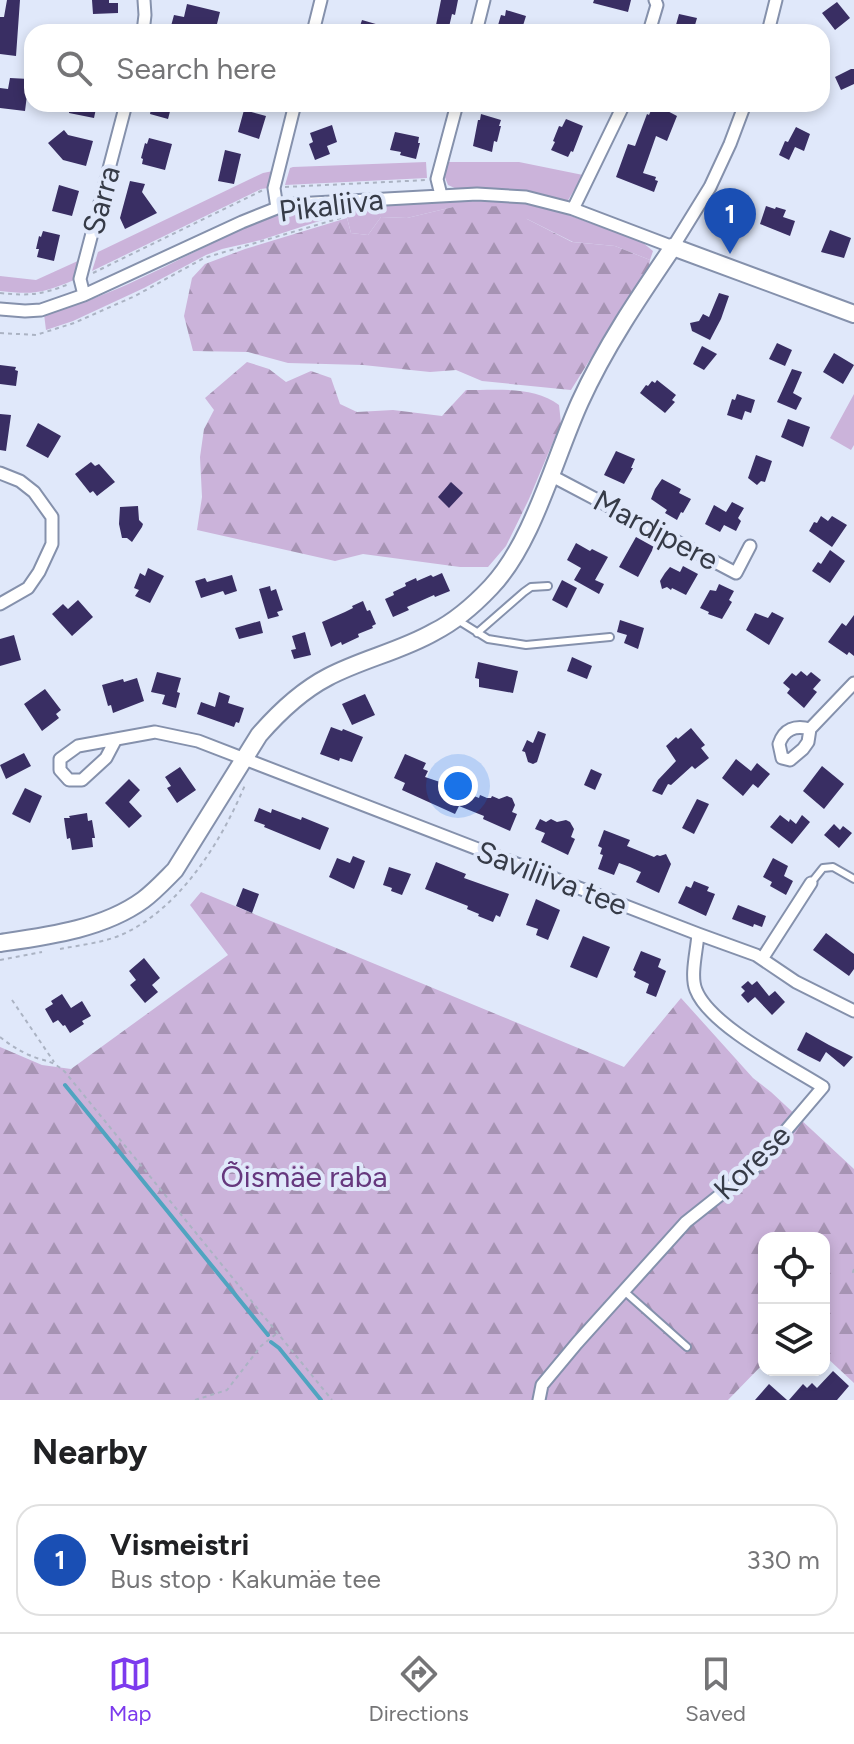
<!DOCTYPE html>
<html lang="en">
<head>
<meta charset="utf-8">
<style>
	:root { --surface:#fff; --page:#f6f6f6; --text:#202124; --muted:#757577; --line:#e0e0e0; --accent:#7c3aed }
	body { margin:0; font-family:Figtree,sans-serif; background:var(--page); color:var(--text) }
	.controls { position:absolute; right:24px; bottom:24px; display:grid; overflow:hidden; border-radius:16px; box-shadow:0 4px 12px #0003 }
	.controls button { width:72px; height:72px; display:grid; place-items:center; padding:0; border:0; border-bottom:2px solid var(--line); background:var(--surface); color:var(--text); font:40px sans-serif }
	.you { position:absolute; left:458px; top:786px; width:28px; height:28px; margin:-20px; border:6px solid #fff; border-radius:50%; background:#1a73e8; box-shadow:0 0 0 12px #1a73e833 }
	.badge { display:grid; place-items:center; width:52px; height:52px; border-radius:50%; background:var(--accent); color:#fff; font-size:26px; font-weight:700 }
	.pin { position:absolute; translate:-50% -66px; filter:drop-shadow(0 2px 4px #0008) }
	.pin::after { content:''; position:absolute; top:42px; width:28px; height:24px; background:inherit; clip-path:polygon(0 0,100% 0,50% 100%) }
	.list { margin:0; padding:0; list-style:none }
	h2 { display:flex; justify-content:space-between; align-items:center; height:104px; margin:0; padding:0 32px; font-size:34px }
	h2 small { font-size:26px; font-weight:400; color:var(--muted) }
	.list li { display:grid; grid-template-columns:52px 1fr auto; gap:24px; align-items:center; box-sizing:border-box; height:112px; margin:0 16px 16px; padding:0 16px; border:2px solid var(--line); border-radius:24px }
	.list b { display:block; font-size:30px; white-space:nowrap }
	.list p { margin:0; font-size:26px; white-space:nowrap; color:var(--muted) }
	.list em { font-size:26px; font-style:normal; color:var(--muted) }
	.icon { flex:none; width:44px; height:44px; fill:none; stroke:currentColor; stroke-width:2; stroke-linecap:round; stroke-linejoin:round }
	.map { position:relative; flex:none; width:854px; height:1400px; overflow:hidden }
	.search { position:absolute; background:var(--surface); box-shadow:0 4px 12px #0003; left:24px; right:24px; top:24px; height:88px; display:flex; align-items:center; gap:20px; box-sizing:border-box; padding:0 28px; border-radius:24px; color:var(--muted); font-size:30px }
	.sheet { height:232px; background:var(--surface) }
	nav { display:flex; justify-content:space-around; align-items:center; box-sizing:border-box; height:112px; border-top:2px solid var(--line); background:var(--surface); font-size:22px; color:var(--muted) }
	nav a { display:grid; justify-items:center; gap:4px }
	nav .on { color:var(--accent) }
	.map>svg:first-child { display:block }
	.green { fill:#cbb3da }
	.forest { fill:url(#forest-firs) }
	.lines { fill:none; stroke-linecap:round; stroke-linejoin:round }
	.stream { stroke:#50a4c0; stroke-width:4 }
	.building { fill:#392e63 }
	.lane-casing { stroke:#8591ac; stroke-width:10 }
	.street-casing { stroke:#8591ac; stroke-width:15 }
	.secondary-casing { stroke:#8591ac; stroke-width:20 }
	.path { stroke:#abb3c3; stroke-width:2; stroke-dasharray:4 4; stroke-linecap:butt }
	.lane { stroke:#fff; stroke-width:6 }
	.street { stroke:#fff; stroke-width:11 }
	.secondary { stroke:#fff; stroke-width:16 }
	.labels { text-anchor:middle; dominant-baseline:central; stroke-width:8; stroke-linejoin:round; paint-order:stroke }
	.street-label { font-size:30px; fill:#363b47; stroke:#e0e8fa }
	.park-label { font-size:30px; fill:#66387e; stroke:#e0e8fa }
</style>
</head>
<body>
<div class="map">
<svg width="854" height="1400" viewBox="0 0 854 1400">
	<defs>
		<pattern id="forest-firs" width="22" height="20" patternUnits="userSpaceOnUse" patternTransform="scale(2)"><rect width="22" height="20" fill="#cbb3da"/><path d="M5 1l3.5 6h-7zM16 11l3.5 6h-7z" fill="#a693b3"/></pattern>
	</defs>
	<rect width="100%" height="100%" fill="#e0e8fa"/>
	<path class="green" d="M426,162L427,178L285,185L290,168L293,167Z
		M444,162H519L583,175L567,202L519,191L459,190L448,185L444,175Z
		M273,171L268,188L261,189L92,271L98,252L263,173Z
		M466,200L515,202L552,209L642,242L653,251L650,260L615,246L573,242L527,219L453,207L407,218L381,217L368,235L351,233L346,214L338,215L261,240L222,249L206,255L144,288L73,321L46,330L44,314C103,300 159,269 213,243C244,228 272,215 305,208Z
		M80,260L74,280C43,293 34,295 0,291V276L36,280Z
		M854,394V445L851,450L830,438Z"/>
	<path class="forest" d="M517,206L527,219L572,242L615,246L650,260L648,272L627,300L571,390L482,381L456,370L430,372L363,365L288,363L248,352L193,351L184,316L192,278L205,264L245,249L347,218L351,233L368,235L381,217L407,218L453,207Z
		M247,362L269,369L286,382L311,371L331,378L340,404L357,412L393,410L442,416L466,390C497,390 534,386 559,405L561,423L529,499L506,546L488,567H460L363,554L335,561L197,530L202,497L200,457L204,429L214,410L205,398Z
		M201,892L624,1067L681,998L753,1078L771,1092L854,1169V1383L824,1355V1238H764V1363L728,1400H0V1047L42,1065L71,1069L228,955L190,905Z"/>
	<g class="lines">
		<path class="stream" d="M65,1085L268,1335
			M271,1342L279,1348L321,1400"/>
	</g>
	<path class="building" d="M7,0H20L16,56L0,54V17H4Z
		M92,0H109V3H118V13L93,14Z
		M441,0H458L455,15L452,14L449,27L436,25Z
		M594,0H631L628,12L593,3Z
		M837,2L850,18L835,30L822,13Z
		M187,4L220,12L215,32H197L171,26L174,15L184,17Z
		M506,10L526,16L521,32H496L501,15L505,16Z
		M679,14L697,18L693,32H674Z
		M362,20L393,29V32H358Z
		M851,69H854V84L841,90L835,77Z
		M10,78L29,79L25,111L0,108V88L8,89Z
		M70,104H97L94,118L69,113Z
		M152,104H172L168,119L150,114Z
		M653,106L657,108L658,106L677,116L667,141L656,136L643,173L656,177L655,180L658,181L654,192L616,177L628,144L635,146L647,114L649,115Z
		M244,110L266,116L259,139L238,132Z
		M481,114L501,120L499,126H501L497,142L494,141L492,152L473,146L478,120H480Z
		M566,119L583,126L573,152L571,151L568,157L551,150L555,142L553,141L559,126L562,127Z
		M332,125L337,142L327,146L330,154L315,160L309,144L313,142L310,133Z
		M796,127L810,134L804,151L795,147L789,160L779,155L785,141L788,142Z
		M64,130L68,135L93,141L86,166L63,160L48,143Z
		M395,132L419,137L418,143H420L416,159L400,155L401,152L390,150Z
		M149,138L172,144L165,170L142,164L143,159L141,158L145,143L147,144Z
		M225,150L241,154L234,184L218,181Z
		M130,181L145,184L142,192L157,213L125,229L120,218Z
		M59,185L79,191L72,216L52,211Z
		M766,206L775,209L776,207L786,210L783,217L795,221L790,236L760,224Z
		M830,230L851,238L844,258L821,252Z
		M43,231L60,235L54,261L37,257L39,249H36L39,236L41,237Z
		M719,293L729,296L721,319L710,340L692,331L690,323L699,321L703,314L709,317Z
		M777,343L792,350L785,366L769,359Z
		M702,346L717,354L704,370L693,364Z
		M834,353L854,365L843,384L823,372Z
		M0,365L16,367L15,370L18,371L16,386L0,384Z
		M792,369L802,372L793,393L802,398L796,410L777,402Z
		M657,380L676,395L672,400L675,402L665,413L640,393L646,385L648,386L652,381L655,383Z
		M737,394L755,400L751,413L745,411L742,420L727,415L732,399L735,400Z
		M0,414L11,415L6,451L0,450Z
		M788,419L810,427L803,447L781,437Z
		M38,423L61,436L48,458L26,446Z
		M616,451L635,459L631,468H633L624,484L604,475Z
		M756,455L772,461L765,482L761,481L757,485L748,478Z
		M91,462L95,466L99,464L115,482L97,496L93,491L90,493L75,474Z
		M662,479L681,489L679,493L691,499L683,513L681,512L677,520L665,513L667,510L651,499L655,489Z
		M451,482L463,493L449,508L438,497Z
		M732,502L744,508L738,518L741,521L736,531L724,525L720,532L705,524L714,505L726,512Z
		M138,506L139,520L143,524L142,527L132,542L127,538H122L119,524L120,507Z
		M821,516L828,521L832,516L847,525L832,547L809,531L814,522L817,523Z
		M636,537L654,547L638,577L619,567Z
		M576,543L590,551L592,549L608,557L595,580L604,584L599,594L574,580L581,568L567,560Z
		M830,550L845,561L830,583L812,571L818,562L821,564Z
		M683,566L698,574L686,595L672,588L671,590L667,587L662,589L660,581L665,573L670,567L680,572Z
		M148,568L164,576L150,603L135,596L139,590L134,588L140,573L145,576Z
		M442,573L450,591L435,597L434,595L407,607L409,610L393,617L385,599L394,595L393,592L406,586L405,583L416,578L417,581L431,575L433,577Z
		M232,575L237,591L225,595L223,591L201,598L195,581L205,578L207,582Z
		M562,580L577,588L567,608L552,600Z
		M719,584L734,591L729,600L732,602L722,619L708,614L709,612L700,608L710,590L716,591Z
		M270,586L271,591L276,589L283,610L277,612L279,616L268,619L259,589Z
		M78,600L93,617L72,636L52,614L63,604L68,609Z
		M363,601L367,611L370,610L376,624L372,626L373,628L358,634L359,637L342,645L341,642L331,647L322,622L345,612L353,608L352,606Z
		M772,612L784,618L769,645L746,630L755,613L768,618Z
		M854,615V656L849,652L847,655L828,642L842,623L846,626Z
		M620,620L644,628L638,649L624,643L627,635L617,632Z
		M260,621L263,633L239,639L235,628Z
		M305,632L311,655L294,659L291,650L296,649L292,636Z
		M14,635L21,660L0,666V639Z
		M572,657L592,666L587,679L567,671Z
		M478,662L518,671L513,693L479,687V679L475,678Z
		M801,671L807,676L811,672L821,680L813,689L817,692L804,708L787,693L790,689L783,683L792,673L796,676Z
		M157,672L181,678L177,692L180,693L176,708L162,704L165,695L151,692Z
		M137,678L144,701L113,713L111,705L108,706L102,685L123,679L124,682Z
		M45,689L61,710L56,714L59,718L42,731L24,704Z
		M219,692L230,696L228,703L244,708L239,723L236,722L234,727L197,714L201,702L215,707Z
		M365,694L375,715L352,725L342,704Z
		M331,727L342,731L343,729L363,737L352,762L340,758L339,761L320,754Z
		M691,728L705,745L701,748L709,758L695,769L692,766L671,785L668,784L662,795L652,791L658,780L676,761L666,746L676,737L678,739Z
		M538,731L546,734L537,762L533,764L528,762L525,752L522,751L527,740L533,743Z
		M24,753L31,766L6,779L0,765Z
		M405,754L426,763L423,769L428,771L425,777L443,783L444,779L451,777L457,780L459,790L479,798L480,795L487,798H491L492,796L499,799L507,796L512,798L515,805L512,812L517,814L510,831L483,819L484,816L459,806L455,814L402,790L405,783L394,778Z
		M736,759L751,771L757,763L770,774L758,788L753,784L743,796L722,778Z
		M822,766L844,784L824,809L803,791Z
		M180,767L196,790L177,803L167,788L171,786L165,777Z
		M591,769L602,774L595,790L584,785Z
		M129,779L140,790L129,802L142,816L129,828L105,803Z
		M25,788L42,796L30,823L12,814Z
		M697,799L709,804L694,834L682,828Z
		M259,808L271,813L272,809L301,820L302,817L329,828L320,850L264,827L265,825L254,821Z
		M87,813L88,821L92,820L95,838H92L93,847L72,850L70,838L67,839L64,818H70L69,816Z
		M780,815L789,822L790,819L796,824L802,815L810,822L792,844L770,827Z
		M540,819L546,822L551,819L557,822L566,820L570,822L574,829L571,837L575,839L568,855L541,842L545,833L535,829Z
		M834,824L840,830L843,826L852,833L839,848L824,835Z
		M604,830L630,840L627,846L654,857L657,855L660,856L666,854L671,864L659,893L636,882L641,872L630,867L619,863L614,875L598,869L603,855L600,854L602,848L598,846Z
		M353,856L365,861L354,889L329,877L337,858L350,863Z
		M773,858L788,866L784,876L793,881L786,895L770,886L772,882L763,877Z
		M436,862L466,874L464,878L509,894L500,917L496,915L493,922L478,916L479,914L467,909L468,906L425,889Z
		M389,867L411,874L402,895L391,891L392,888L383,885Z
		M694,881L709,887L707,891L715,894L706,916L678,903L686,886L691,888Z
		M243,888L259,894L252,913L236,906Z
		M536,899L560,910L548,940L536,935L538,929L526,925Z
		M738,905L766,916L762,927L754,924L753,927L732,919Z
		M826,933L854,954V969L849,976L813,950Z
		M583,936L610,947L597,978L570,967Z
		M641,951L661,959L658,967L666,971L656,997L646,993L649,984L634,977L636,972L633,970Z
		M144,958L160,978L152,985L158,992L145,1003L130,985L136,980L129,971Z
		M748,981L752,985L757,981L769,996L775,991L785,1002L772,1015L755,997L748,1003L741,995L745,991L741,987Z
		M62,994L71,1008L82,1001L91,1016L82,1021L84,1024L70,1033L65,1025L63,1026L58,1020L53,1023L45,1009L53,1004L51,1001Z
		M806,1032L829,1045L853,1057L844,1067L826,1052L820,1062L808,1056L797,1050Z
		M833,1371L849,1386L837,1400H789L803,1384L807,1388L812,1383L817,1388Z
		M769,1384L787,1400H755Z"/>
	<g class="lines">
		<g class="lane-casing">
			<path id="lane" d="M456,619L488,639L526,645L610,637
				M477,633L524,592L531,587L548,586
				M811,883L823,868L833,867L854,879
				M624,1291L687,1347"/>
		</g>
		<g class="street-casing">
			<path id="street" d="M143,32L145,15L144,0
				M313,32L321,0
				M476,32L484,0
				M649,32L657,5L655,0
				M768,32L776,0
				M441,195L437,179L457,104
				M277,208L274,188L295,104
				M573,209L624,104
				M84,295L80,279L126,104
				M0,309L25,311L41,310L84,295L242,222L277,208L295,204L477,194L526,197L573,209L673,247L710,187L730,144L745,104
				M0,473L20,481L34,492L52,517V544L39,572L28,588L0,604
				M550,475L736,573L750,546
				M810,729C795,725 784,729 779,744L782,758L790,760L803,749L808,742L810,729L854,683
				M116,739L106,758L82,780H69L60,770V759L78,746L155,732L198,741L698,934L756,955L796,982L854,1011
				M762,959L811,883
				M539,1400L542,1385L577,1343L686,1222L754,1168L823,1087C790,1066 710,1026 696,990C690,976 697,950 698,934"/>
		</g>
		<g class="secondary-casing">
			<path id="secondary" d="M0,943C48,936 103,929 143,900C155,891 165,880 175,870L259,735C279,712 301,691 328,677C362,659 401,651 434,632C456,621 474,605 491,587C533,543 554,459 580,402C605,347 639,297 673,247L854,314"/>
		</g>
		<path class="path" d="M285,187L427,180
			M93,273L263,190
			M0,293C30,296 41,295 69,284
			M0,333L36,335L74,323L135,296L204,258L344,217
			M60,949C80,945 102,943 121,935C180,909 221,842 245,785
			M0,960L42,952
			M12,1000L54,1062
			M0,1037C9,1044 18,1050 29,1055C45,1062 51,1059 65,1072L332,1400
			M854,1269L853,1272L854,1274
			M195,1400L227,1390L261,1346L276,1334"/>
		<use href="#lane" class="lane"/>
		<use href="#street" class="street"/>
		<use href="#secondary" class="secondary"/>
	</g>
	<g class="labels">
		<g class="street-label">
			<text transform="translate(101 200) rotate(-75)">Sarra</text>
			<text transform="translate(331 205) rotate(-7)">Pikaliiva</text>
			<text transform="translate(656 530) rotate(28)">Mardipere</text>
			<text transform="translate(552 878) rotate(21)">Saviliiva tee</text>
			<text transform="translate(752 1162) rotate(-44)">Korese</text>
		</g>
		<g class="park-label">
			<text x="304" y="1176">Õismäe raba</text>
		</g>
	</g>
</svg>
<div class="controls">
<button><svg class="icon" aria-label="locate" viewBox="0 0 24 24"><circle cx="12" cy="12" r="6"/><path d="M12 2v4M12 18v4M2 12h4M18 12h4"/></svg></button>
<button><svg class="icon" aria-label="layers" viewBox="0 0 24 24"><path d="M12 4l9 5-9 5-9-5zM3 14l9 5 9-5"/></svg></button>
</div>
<div class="you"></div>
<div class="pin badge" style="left:730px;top:254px;background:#1a4fb4">1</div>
<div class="search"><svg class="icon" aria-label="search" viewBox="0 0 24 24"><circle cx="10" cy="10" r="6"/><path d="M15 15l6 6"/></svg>Search here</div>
</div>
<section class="sheet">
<h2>Nearby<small></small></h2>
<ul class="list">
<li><span class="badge" style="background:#1a4fb4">1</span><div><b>Vismeistri</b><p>Bus stop · Kakumäe tee</p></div><em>330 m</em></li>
</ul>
</section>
<nav>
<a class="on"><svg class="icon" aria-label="map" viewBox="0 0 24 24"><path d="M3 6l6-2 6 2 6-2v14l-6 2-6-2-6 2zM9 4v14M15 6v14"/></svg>Map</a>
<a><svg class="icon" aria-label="directions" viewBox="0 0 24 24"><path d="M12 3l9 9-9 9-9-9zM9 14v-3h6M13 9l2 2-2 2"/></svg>Directions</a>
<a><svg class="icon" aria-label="saved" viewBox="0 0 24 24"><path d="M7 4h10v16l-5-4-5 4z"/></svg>Saved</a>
</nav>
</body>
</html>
